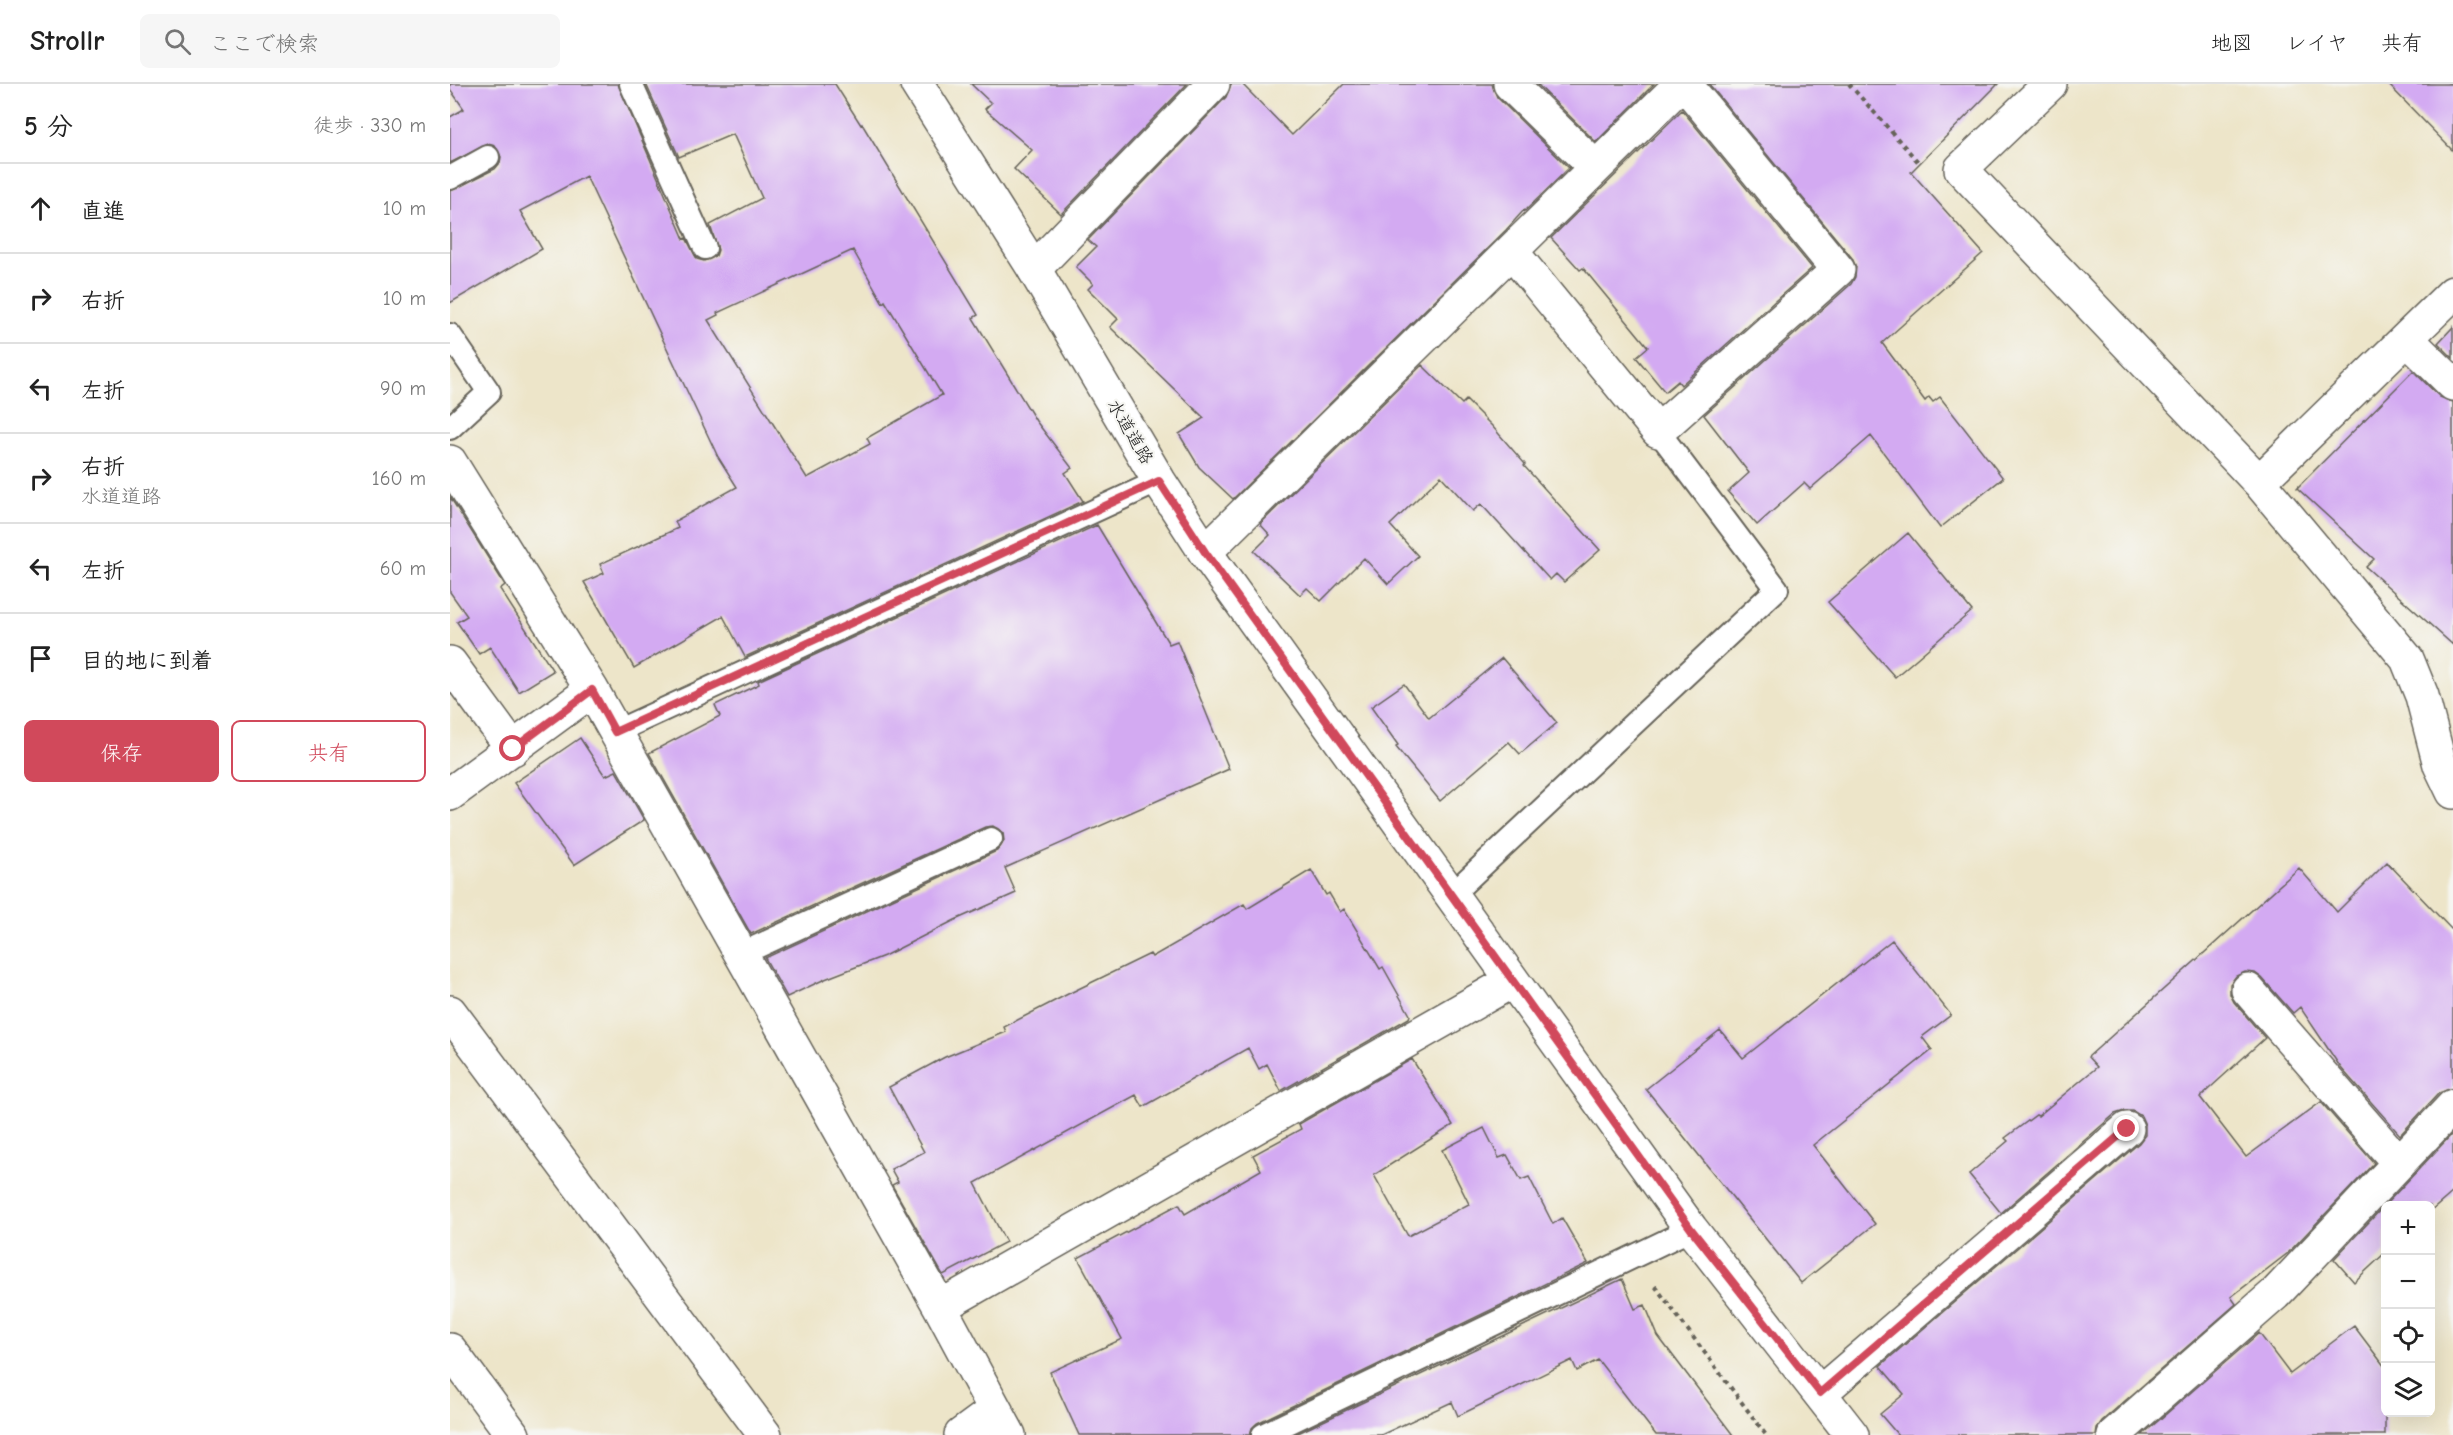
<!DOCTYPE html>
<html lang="ja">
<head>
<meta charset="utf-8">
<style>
	:root { --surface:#fff; --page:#f6f6f6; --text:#222; --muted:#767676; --line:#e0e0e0; --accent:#d1495b }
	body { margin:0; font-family:"Comic Neue","Klee One",sans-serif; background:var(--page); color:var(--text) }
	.controls { position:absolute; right:18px; bottom:18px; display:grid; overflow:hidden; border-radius:9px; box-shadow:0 6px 24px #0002 }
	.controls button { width:54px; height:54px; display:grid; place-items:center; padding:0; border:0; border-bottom:2px solid var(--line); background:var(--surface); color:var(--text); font:30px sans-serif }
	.stop { position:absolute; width:18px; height:18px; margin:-14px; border:4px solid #d1495b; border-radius:50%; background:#fff }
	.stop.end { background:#d1495b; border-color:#fff; box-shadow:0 2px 6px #0008 }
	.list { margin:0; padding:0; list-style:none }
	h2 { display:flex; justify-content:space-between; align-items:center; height:78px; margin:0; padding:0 24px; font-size:26px }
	h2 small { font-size:20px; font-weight:400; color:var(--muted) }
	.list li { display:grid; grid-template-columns:39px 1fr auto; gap:18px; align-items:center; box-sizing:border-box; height:90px; padding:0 24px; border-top:2px solid var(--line) }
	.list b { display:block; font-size:22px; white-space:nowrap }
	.list p { margin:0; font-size:20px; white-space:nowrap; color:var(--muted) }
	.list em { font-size:20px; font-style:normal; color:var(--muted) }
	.actions { display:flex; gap:12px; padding:18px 24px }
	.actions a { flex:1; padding:14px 0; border:2px solid var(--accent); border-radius:9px; text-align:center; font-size:21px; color:var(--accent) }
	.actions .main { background:var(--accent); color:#fff }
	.icon { flex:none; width:33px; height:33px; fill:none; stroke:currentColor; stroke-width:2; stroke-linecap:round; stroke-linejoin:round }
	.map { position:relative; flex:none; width:2003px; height:1351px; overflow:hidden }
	header { display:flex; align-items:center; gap:36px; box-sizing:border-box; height:84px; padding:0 30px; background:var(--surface); border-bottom:2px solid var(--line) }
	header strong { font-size:28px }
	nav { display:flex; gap:33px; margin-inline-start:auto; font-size:21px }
	.search { width:420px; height:54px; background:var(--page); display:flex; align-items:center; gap:15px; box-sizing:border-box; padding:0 21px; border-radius:9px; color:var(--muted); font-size:22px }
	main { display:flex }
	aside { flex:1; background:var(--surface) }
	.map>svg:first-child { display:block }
	.building { fill:#d3aaf2; fill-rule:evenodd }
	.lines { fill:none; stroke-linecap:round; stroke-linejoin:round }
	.lane-casing { stroke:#656259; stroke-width:26 }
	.street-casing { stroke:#656259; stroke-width:36 }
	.secondary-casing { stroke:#656259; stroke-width:36 }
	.path { stroke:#656259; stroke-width:4; stroke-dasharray:4.5 4.5; stroke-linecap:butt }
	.lane { stroke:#fff; stroke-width:22 }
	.street { stroke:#fff; stroke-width:33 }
	.secondary { stroke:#fff; stroke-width:33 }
	.route { stroke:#d1495b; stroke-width:8 }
	.labels { text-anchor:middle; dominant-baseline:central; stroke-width:4.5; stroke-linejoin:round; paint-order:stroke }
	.street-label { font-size:18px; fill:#1c1c1c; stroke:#f6f6f2 }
</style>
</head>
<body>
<header>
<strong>Strollr</strong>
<div class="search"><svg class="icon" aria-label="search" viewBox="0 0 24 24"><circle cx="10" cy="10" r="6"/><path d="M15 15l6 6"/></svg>ここで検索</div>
<nav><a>地図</a><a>レイヤ</a><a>共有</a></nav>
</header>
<main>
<aside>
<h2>5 分<small>徒歩 · 330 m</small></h2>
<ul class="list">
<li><svg class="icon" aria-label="ahead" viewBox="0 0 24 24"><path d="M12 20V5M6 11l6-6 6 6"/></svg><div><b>直進</b></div><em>10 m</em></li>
<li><svg class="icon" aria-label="right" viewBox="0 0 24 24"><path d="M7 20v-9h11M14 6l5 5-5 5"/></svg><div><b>右折</b></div><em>10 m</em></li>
<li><svg class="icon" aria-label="left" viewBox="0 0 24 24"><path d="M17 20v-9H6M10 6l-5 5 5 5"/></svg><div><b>左折</b></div><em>90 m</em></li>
<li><svg class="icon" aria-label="right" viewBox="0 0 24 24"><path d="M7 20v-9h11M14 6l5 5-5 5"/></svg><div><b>右折</b><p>水道道路</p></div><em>160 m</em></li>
<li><svg class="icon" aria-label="left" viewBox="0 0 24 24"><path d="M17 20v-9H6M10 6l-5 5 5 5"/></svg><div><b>左折</b></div><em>60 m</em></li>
<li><svg class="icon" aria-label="arrive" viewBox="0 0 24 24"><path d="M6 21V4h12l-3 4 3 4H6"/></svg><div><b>目的地に到着</b></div></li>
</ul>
<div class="actions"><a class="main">保存</a><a>共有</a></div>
</aside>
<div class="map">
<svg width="2003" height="1351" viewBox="0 0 2003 1351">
	<rect width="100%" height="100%" fill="#f6f6f2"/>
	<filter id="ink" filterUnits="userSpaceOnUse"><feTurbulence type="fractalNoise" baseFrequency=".0167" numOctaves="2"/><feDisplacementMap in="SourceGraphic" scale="12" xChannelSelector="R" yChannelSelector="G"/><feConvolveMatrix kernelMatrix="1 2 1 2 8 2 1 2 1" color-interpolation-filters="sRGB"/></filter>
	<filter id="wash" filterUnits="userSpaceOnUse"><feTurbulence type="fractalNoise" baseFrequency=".008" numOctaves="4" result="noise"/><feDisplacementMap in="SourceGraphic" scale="24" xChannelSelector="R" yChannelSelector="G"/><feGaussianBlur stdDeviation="1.35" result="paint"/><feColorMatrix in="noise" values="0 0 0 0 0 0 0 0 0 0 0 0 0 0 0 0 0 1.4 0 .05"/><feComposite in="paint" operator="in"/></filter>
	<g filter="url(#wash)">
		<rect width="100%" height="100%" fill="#ede5c9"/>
		<g id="blocks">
			<path class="building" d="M0,0H168L234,155L236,154L247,175L254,177L266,172L268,166L260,141L312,114L283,50L229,73L196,0H385L411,41L412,40L528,231L523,234L586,337L622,384L615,389L633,417L295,573L273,532L184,584L134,498L154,489L150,480L228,444L225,437L287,403L268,373L136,92L70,127L92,165L0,219V107L45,85L50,79L51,73L45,62L38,60L0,79V33L14,25L0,5ZM403,166L433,219L435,217L492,311L417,354L420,360L357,394L258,236L268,231L267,229Z
				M521,0H737L611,130L564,85L582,66L535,25L541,19Z
				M781,0H792L842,51L894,0H1042L1047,13L1119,84L1075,127L1074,126L1056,146L783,415L749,383L729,350L754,334L660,243L668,235L638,205L643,200L626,183L646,163L638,156L776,13Z
				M1087,0H1204L1146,58Z
				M1259,0H1548L1461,88L1533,169L1432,259L1475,317L1479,313L1483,318L1490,313L1553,394L1490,444L1421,352L1360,405L1354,399L1307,441L1278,408L1299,389L1254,331L1401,200L1405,193L1406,183L1402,174Z
				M1938,0H2003V67Z
				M1232,26L1362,184L1231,301L1228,297L1215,308L1186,273L1198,263L1133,184L1130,186L1101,154Z
				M2003,243V274L1988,259Z
				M972,281L1012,320L1016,316L1042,342L1075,380L1074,382L1150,466L1114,498L1106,490L1100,496L1031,420L1023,427L991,392L940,441L968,472L938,500L914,474L871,517L857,504L850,511L804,467L820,451L810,440Z
				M1963,287L1990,313L2003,318V561L1916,483L1924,475L1847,404Z
				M0,413L55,501L50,505L103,587L69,608L40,563L29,570L7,538L17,532L0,508Z
				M647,441L719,560L727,557L779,685L555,784L566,809L505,836L434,872L375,895L337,913L315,874L547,767L554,757L553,749L543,742L535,743L301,850L199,669L270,632L265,621L309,600L308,597Z
				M1458,449L1522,527L1445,593L1378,518Z
				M1052,574L1107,639L1070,670L1059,658L990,717L946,663L948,661L921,623L954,600L979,634Z
				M130,654L155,692L166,687L194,736L124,781L64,699Z
				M1937,778L2003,847V1004L1989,1009L1950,1051L1891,984L1850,923L1843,929L1812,894L1805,889L1795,888L1786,892L1780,900V910L1784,918L1815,954L1750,1013L1796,1073L1871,1018L1924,1079L1838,1169L1781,1213L1786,1220L1652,1337L1647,1344L1646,1351H1448L1430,1330L1454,1310L1430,1282L1689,1059L1695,1051V1041L1691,1032L1683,1027H1674L1665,1030L1551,1129L1519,1090L1558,1057L1555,1054L1586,1031L1588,1032L1647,983L1638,973L1849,784L1887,828Z
				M861,786L876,811L879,809L890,828L894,825L930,885L933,883L960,931L959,934L831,1007L817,980L809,985L798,964L693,1023L686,1011L525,1099L556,1158L493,1191L442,1101L448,1098L441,1085L474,1068L439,1003L495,973L556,948L554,943L618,910L700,870L702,873L794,820L797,825Z
				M1442,856L1501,931L1472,953L1482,966L1363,1061L1425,1140L1351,1199L1196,1005L1270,946L1293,974Z
				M962,975L1003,1041L924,1091L958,1152L1019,1120L992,1066L1034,1044L1049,1074L1057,1071L1071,1096L1079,1093L1103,1140L1112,1134L1138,1179L807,1339L802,1344L800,1351H629L600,1288L672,1255L628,1174L729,1120L735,1130L811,1086L803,1071L851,1045L849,1040Z
				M2003,1049V1108L1980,1128V1122H1935V1169L1904,1198L1884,1175Z
				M1172,1195L1185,1225L1195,1221L1208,1252L1283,1351H1206L1148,1276L1127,1287L1122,1276L1008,1332L1002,1318L931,1351H844Z
				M1904,1242L1935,1283V1351H1692L1809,1249L1840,1290Z"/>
		</g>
	</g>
	<g filter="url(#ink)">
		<use href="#blocks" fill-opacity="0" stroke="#656259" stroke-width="1.5"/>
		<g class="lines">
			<g class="lane-casing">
				<path id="lane" d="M181,0L255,164
					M0,94L38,73
					M0,251L39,308L0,344
					M165,648L709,397
					M1001,811L1327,505L1208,347
					M291,870L541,755
					M813,1351L1241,1145"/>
			</g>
			<g class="street-casing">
				<path id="street" d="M1060,0L1145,83
					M1600,0L1511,85L1809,398L1957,575L1972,612L1990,681L2003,708
					M1061,167L1208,347L1388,186L1235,0
					M584,185L763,0
					M1957,255L2003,300
					M0,378L142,606L490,1223L559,1351
					M1809,398L2003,209
					M755,468L1231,0
					M0,579L63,665
					M0,710L142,606
					M1798,906L1948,1078
					M0,928L315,1351
					M490,1223L1062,897
					M0,1266L63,1351
					M1370,1309L1677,1045
					M511,1351L545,1326
					M1664,1351L1825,1210L2003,1022"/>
			</g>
			<g class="secondary-casing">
				<path id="secondary" d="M467,0L584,185L709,397L755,468L1241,1145L1402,1351"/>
			</g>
			<path class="path" d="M1399,0L1470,80
				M1205,1202L1316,1351"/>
			<use href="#lane" class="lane"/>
			<use href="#street" class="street"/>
			<use href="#secondary" class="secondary"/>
		</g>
	</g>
	<g class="lines" filter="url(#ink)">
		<path class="route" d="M63,665L142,606L165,648L709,397L755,468L1241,1145L1370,1309L1677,1045"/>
	</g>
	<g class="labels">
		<g class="street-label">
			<text transform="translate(680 348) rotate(59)">水道道路</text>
		</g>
	</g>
</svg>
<div class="controls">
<button>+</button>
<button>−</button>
<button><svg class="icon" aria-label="locate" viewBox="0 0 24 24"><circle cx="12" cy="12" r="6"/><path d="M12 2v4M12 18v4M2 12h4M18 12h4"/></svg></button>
<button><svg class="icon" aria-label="layers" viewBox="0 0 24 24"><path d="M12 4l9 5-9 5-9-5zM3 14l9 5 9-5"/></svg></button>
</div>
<div class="stop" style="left:63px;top:665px"></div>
<div class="stop end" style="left:1677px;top:1045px"></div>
</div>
</main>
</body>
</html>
